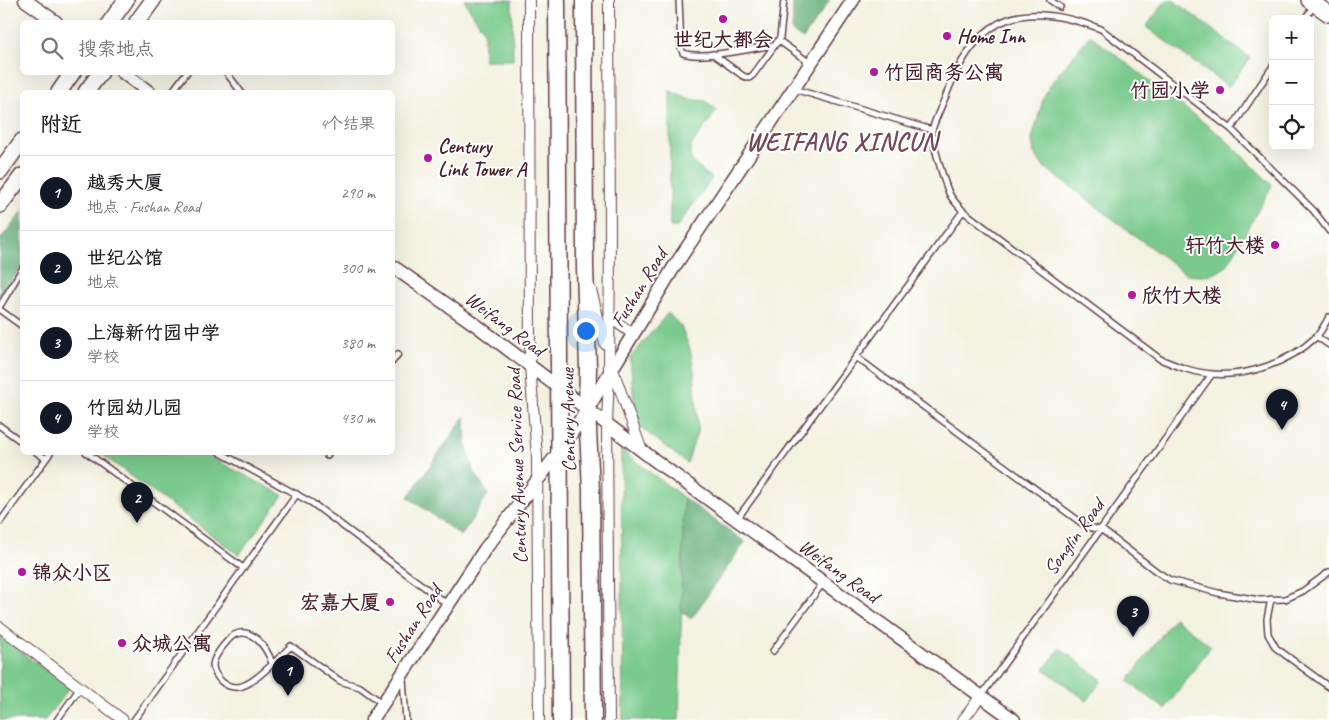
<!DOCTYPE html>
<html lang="zh">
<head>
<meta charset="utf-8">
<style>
	:root { --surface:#fff; --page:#f2f2f2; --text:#202124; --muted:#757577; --line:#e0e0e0; --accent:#111827 }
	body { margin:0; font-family:Caveat,"LXGW WenKai TC",sans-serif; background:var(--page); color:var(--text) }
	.controls { position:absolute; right:15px; top:15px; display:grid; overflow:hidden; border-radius:8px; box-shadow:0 5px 20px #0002 }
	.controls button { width:45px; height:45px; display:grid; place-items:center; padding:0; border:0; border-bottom:1px solid var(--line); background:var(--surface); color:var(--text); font:25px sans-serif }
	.you { position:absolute; left:585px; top:330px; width:18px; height:18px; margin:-12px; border:4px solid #fff; border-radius:50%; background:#1a73e8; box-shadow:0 0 0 8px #1a73e833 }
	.badge { display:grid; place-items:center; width:32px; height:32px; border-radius:50%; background:var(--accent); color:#fff; font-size:16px; font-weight:700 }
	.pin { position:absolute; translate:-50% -41px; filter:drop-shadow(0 1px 2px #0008) }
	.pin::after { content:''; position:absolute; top:26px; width:18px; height:15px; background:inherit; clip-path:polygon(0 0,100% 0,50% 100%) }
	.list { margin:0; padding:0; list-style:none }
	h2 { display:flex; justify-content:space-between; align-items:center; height:65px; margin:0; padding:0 20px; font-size:21px }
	h2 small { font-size:16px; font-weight:400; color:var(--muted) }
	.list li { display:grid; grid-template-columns:32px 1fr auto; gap:15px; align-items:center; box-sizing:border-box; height:75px; padding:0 20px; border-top:1px solid var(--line) }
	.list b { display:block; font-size:19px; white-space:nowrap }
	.list p { margin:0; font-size:16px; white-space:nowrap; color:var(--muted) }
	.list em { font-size:16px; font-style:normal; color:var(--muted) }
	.icon { flex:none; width:28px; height:28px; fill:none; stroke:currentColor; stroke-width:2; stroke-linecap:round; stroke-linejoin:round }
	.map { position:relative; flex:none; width:1329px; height:720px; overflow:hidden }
	.search { position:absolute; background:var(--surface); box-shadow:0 5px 20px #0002; left:20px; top:20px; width:375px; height:55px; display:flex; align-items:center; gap:12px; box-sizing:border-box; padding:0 18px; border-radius:8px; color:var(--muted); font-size:19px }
	.panel { position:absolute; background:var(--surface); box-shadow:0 5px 20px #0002; left:20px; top:90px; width:375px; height:365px; border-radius:8px }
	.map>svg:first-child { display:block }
	.green { fill:#79ca8c; stroke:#62745c }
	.forest { fill:#62ae78; stroke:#566652 }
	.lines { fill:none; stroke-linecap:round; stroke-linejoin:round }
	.service-casing { stroke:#633e46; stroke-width:8 }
	.minor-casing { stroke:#633e46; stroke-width:12 }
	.tertiary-casing { stroke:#633e46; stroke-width:15 }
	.secondary-casing { stroke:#633e46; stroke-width:18 }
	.primary-casing { stroke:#633e46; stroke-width:19 }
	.service { stroke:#fff; stroke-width:5 }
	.minor { stroke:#fff; stroke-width:10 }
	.tertiary { stroke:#fff; stroke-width:12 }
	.secondary { stroke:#fff; stroke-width:15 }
	.primary { stroke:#fff; stroke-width:16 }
	.poi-dot { fill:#b5179e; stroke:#fff; stroke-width:2 }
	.labels { text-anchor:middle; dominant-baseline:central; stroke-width:4; stroke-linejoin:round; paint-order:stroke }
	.poi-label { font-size:20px; font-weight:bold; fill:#4a1f2b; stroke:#fff; text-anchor:start }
	.street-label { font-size:20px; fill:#4a1f2b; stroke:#fff }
	.district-label { font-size:25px; font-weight:bold; letter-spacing:1px; fill:#784757; stroke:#fff }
</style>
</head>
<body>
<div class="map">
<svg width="1329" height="720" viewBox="0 0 1329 720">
	<rect width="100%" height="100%" fill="#fff"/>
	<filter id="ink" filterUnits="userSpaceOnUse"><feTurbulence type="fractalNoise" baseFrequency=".02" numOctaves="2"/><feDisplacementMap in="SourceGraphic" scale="10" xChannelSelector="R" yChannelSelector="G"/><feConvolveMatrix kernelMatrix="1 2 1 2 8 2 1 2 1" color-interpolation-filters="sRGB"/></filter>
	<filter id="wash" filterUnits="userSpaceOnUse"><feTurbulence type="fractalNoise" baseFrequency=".0096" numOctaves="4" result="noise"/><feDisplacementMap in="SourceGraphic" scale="20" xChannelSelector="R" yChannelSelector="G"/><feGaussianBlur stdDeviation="1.12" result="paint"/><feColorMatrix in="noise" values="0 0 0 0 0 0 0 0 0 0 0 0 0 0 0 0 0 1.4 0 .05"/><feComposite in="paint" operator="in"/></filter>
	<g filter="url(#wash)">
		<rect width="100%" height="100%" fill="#f3f1e0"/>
		<path class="green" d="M464,0H512L513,60H484V31Z
			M1166,0H1173L1250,58L1228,87L1146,27Z
			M1090,35L1225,139L1272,185L1227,266C1211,277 1204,277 1186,274L1043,166L1034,153L1032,139L1044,96L1053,81Z
			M670,91L688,99L705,101L717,110L691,146C686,162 700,169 712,178L677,227H670Z
			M668,313L681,327L690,349L694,372L698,429L687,463L636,424L630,358Z
			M621,450L684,498L679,720H623Z
			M100,453H202L283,495L239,555Z
			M1174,618L1211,646L1165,709L1128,681Z
			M0,636L69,688L45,720H0Z
			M1060,648L1102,680L1087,701L1044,669Z"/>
		<path class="forest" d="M793,0H830L803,39L792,32Z
			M22,212V266L0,296V240Z
			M465,416L466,444L473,470L488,494L461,536L408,497Z
			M684,498L745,542L691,619L681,611Z"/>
	</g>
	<g filter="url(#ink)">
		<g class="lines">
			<g class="service-casing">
				<path id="service" d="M679,0L681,48L683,53C700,60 754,48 774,45
					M1050,0L1060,7
					M1305,19L1314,5
					M778,40L810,63
					M713,54L743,76L749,78L753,75L780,38L784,0
					M226,72L241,92
					M794,89L932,130
					M172,92L187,72
					M1231,129L1273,66
					M1329,231L1314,211L1231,129L1101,29C1025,0 980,12 949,88C946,97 933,123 932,131C932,141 944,182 949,193C952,200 958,205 963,211L1160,359C1177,366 1194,373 1212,374C1248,377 1290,362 1316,337C1321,332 1325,324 1329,317
					M0,306L22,269
					M0,310L22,326
					M1316,336L1329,345
					M856,357L1087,527L1102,530L1156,571L1170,580L1218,593L1259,600L1285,599L1303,591L1329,572
					M392,362L398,354
					M0,426L22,442
					M36,452L46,459
					M86,452L243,568
					M219,452L312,503L447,604
					M327,456L329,452
					M737,519L963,211
					M0,522L51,452
					M1271,599L1267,619L1268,634L1276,648L1329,687
					M773,651L823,583
					M272,663C267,648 252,626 234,635C230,637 227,642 223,646C212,660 208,668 222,682C230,688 238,689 247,684C258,679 281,656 291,646L340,681L360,687L382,703
					M403,679L406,720
					M981,696L1212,374
					M57,720L80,688
					M134,720L297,494"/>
			</g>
			<g class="minor-casing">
				<path id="minor" d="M529,0L530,366L537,457L539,720
					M591,290L605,344
					M609,317L633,334
					M612,367L642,451
					M0,627L123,720
					M609,720L607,424L609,374L610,236L609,0
					M963,720L981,696"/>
			</g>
			<g class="tertiary-casing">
				<path id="tertiary" d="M25,0L56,22
					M122,72L149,92
					M392,266L476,325L661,465L1014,720
					M372,720L485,549L559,452L587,410L674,267L853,0"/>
			</g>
			<g class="secondary-casing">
				<path id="secondary" d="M1309,0L1329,14
					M110,22L126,0
					M137,22L153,0
					M59,92L73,72
					M86,92L101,72
					M0,171L22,141
					M0,205L22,176"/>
			</g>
			<g class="primary-casing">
				<path id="primary" d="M557,0L561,720
					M584,0L585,266L588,368L587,410L591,490L593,720"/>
			</g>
			<use href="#service" class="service"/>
			<use href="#minor" class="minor"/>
			<use href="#tertiary" class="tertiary"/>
			<use href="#secondary" class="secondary"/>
			<use href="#primary" class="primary"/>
		</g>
	</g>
	<g class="poi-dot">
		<circle cx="723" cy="19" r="5"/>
		<circle cx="947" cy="36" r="5"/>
		<circle cx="874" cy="72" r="5"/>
		<circle cx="1220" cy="90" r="5"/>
		<circle cx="428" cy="158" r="5"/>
		<circle cx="1275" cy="245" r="5"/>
		<circle cx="1132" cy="295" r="5"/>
		<circle cx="22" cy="572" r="5"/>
		<circle cx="390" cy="602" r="5"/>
		<circle cx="122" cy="643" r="5"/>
	</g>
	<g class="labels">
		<g class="poi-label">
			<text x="957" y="36">Home Inn</text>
			<text x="723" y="39" text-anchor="middle">世纪大都会</text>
			<text x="884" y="72">竹园商务公寓</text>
			<text x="1210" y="90" text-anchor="end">竹园小学</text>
			<text x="438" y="146">Century<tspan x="438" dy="23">Link Tower A</tspan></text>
			<text x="1265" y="245" text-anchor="end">轩竹大楼</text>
			<text x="1142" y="295">欣竹大楼</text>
			<text x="32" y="572">锦众小区</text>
			<text x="380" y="602" text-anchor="end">宏嘉大厦</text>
			<text x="132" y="643">众城公寓</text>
		</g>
		<g class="street-label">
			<text transform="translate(639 288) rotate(-58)">Fushan Road</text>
			<text transform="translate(505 324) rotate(37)">Weifang Road</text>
			<text transform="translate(568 420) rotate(-91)">Century Avenue</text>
			<text transform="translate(517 466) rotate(-92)">Century Avenue Service Road</text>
			<text transform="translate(1074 537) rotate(-54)">Songlin Road</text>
			<text transform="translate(839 571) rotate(36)">Weifang Road</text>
			<text transform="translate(413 624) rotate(-57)">Fushan Road</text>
		</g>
		<g class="district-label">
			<text x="842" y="142">WEIFANG XINCUN</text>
		</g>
	</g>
</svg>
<div class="controls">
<button>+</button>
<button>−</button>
<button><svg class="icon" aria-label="locate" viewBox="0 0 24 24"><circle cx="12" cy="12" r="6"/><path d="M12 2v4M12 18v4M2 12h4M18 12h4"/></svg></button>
</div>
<div class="you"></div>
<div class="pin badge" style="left:288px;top:696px">1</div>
<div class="pin badge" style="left:137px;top:523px">2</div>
<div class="pin badge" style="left:1133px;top:637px">3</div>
<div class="pin badge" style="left:1282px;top:430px">4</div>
<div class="search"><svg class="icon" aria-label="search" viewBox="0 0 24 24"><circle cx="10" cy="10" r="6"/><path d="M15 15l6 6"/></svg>搜索地点</div>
<section class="panel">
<h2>附近<small>4个结果</small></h2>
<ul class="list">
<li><span class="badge">1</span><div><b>越秀大厦</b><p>地点 · Fushan Road</p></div><em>290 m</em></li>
<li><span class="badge">2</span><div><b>世纪公馆</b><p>地点</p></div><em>300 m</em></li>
<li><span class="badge">3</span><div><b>上海新竹园中学</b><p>学校</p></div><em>380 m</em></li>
<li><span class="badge">4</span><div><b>竹园幼儿园</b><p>学校</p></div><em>430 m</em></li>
</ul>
</section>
</div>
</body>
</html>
